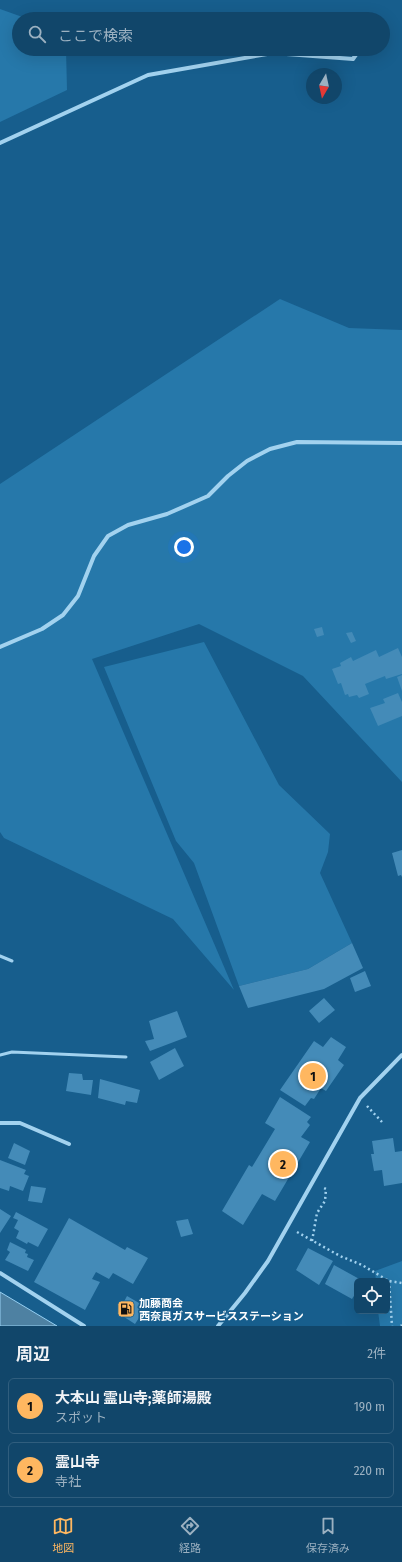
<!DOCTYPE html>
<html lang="ja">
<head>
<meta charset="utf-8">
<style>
	:root { --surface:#11466a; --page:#1e5072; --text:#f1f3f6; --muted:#9cb1c1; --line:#305e7e; --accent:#ffb760 }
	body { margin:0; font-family:"Fira Sans Condensed","Noto Sans JP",sans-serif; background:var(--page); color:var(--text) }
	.controls { position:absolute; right:12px; bottom:12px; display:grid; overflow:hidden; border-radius:6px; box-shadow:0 4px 16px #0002 }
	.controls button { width:36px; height:36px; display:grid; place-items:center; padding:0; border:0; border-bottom:1px solid var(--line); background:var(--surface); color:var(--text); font:20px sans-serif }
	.compass { position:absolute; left:306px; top:68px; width:36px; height:36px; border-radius:50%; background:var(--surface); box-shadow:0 4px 16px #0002; rotate:189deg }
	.you { position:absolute; left:184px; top:547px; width:14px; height:14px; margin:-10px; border:3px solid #fff; border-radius:50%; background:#1a73e8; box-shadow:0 0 0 6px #1a73e833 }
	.badge { display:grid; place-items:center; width:26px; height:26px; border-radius:50%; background:var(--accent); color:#111; font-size:13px; font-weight:700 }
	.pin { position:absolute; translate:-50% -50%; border:2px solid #fff; box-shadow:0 1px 4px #0006 }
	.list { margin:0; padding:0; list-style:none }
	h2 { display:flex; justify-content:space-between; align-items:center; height:52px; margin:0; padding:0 16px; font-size:17px }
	h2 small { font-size:13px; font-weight:400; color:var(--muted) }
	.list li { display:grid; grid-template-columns:26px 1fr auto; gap:12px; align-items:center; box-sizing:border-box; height:56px; margin:0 8px 8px; padding:0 8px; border:1px solid var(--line); border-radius:6px }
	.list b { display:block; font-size:15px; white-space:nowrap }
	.list p { margin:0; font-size:13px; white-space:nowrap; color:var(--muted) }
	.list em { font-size:13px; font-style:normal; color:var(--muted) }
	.icon { flex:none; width:22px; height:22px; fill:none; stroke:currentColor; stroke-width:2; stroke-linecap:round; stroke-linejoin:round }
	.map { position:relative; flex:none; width:402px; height:1326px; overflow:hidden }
	.search { position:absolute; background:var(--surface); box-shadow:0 4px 16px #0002; left:12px; right:12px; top:12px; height:44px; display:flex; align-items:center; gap:10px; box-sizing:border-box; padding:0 14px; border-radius:22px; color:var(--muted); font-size:15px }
	.sheet { height:180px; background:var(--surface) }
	nav { display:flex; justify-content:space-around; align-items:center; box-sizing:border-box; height:56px; border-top:1px solid var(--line); background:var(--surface); font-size:11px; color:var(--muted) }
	nav a { display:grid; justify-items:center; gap:2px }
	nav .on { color:var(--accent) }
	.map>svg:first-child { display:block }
	.green { fill:#2678aa }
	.water { fill:#4e81a2; stroke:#95cff2 }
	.building { fill:#448bb8 }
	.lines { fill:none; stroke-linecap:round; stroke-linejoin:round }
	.path { stroke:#a2d2ef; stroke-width:2.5; stroke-dasharray:2 3; stroke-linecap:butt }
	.lane { stroke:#a2d2ef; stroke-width:3 }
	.street { stroke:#a2d2ef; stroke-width:4 }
	.labels { text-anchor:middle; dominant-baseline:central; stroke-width:3.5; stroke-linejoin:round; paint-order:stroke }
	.poi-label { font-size:11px; font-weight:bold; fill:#fff; stroke:#175e8d; text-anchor:start }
</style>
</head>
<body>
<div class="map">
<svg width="402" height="1326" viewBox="0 0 402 1326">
	<rect width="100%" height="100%" fill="#175e8d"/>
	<path class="green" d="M0,9L28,19H19V49H66L67,90L0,122Z
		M280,299L349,328L402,330V782L303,676L199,624L92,659L234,990L173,919L4,838L0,832V484Z
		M204,642L279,785L330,834L328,852L320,873L352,943L308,969L239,986L194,863L176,841L104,667Z
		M402,1261V1326H380L378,1311H387V1281H376L375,1271Z"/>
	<path class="water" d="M0,1292L57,1326H0Z"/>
	<path class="building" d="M322,627L324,635L317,637L314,629Z
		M352,632L356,641L351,643L346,633Z
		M398,648L402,657V674L386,679L385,676L365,684L369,694L359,698L357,695L349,697L348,694L345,695L341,683L338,684L332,669L341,666L340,663L351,657L353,661L376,650L379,657Z
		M402,675V691L397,677Z
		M398,693L402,702V716L378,726L370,708L385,703L383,699Z
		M402,850V877L401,875L398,876L392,853Z
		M352,943L363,968L324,989L248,1008L239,986L308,969Z
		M365,971L371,986L355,992L350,978Z
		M324,998L335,1010L319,1023L309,1011Z
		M177,1011L187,1037L150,1051L145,1041L154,1039L149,1021Z
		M331,1037L346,1047L338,1060L344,1065L326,1091L321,1088L314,1099L311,1098L305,1106L280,1090L314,1041L323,1047Z
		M175,1048L184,1066L159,1080L150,1062Z
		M69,1073L82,1074L83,1080H93L91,1095L66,1091Z
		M100,1079L140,1090L137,1103L126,1101L125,1105L98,1098Z
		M280,1097L311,1117L307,1122L310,1125L301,1137L310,1142L275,1201L262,1194L243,1225L222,1211L249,1165L252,1167L275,1129L265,1123Z
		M393,1138L395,1152L402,1151V1183L384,1186L382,1170L374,1171L371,1154H374L372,1141Z
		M14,1143L30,1151L25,1165L8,1158Z
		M0,1160L26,1170L24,1174L29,1176L23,1191L10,1186L9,1191L0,1188Z
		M31,1186L46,1188L42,1203L28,1201Z
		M0,1209L11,1216L0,1233Z
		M16,1212L48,1229L38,1247L28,1242L27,1244L16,1238L19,1231L14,1228L18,1220L13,1218Z
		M69,1218L125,1250L127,1247L148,1258L133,1284L113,1273L109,1279L96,1272L92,1279L100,1282L85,1310L34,1282Z
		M188,1219L193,1234L181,1237L176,1221Z
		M10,1242L26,1250L25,1253L28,1254L27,1257L34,1260L28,1271L5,1260L10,1252L7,1250Z
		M308,1248L333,1261L319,1285L296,1270Z
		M334,1265L363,1281H357V1291L352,1299L325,1284Z
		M127,1296L146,1307L135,1324L118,1313Z"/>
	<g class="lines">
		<path class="path" d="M367,1106L382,1122
			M297,1232L340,1256L362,1265L389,1281L402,1283
			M312,1241L317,1213L325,1201L326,1189L322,1187
			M389,1281L392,1326
			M401,1326L402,1325"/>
		<path class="lane" d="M0,956L12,961
			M0,1055L12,1052L126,1057"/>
		<path class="street" d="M0,143L148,75L273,53L353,59L360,49
			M0,647L42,629L63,615L78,596L94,556L108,536L128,525L167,514L208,496L228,476L247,461L270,449L297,442L402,443
			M0,1123H20L69,1144
			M0,1273L84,1326
			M218,1326L245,1293L268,1261L360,1098L402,1055"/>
	</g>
	<defs>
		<g id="fuel-square" transform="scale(0.9)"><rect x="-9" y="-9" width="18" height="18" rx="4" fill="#ffb760" stroke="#175e8d"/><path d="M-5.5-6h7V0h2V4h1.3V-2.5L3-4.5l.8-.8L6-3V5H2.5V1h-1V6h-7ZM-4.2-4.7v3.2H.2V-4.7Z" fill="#111"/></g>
	</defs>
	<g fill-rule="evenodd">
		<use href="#fuel-square" x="126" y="1309"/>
	</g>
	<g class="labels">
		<g class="poi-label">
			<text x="139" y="1303">加藤商会<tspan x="139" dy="13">西奈良ガスサービスステーション</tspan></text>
		</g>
	</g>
</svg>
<div class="controls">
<button><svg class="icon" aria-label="locate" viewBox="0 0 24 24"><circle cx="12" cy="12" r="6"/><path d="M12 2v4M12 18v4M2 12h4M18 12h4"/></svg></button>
</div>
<svg class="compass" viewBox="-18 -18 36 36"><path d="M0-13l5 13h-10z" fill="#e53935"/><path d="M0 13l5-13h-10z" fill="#9cb1c1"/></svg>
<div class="you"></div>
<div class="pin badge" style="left:313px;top:1076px">1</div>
<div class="pin badge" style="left:283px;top:1164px">2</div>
<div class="search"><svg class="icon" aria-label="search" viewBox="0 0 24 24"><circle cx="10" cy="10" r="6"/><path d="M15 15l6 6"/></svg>ここで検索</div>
</div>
<section class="sheet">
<h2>周辺<small>2件</small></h2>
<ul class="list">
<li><span class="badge">1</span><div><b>大本山 霊山寺;薬師湯殿</b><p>スポット</p></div><em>190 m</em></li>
<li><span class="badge">2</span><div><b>霊山寺</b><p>寺社</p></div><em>220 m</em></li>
</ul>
</section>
<nav>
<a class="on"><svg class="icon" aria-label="map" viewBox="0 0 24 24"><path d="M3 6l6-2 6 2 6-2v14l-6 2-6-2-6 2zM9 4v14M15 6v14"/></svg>地図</a>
<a><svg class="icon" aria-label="directions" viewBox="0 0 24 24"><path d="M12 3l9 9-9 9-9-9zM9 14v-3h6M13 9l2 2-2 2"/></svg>経路</a>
<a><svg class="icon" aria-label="saved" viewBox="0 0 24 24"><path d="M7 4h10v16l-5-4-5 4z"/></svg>保存済み</a>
</nav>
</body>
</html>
